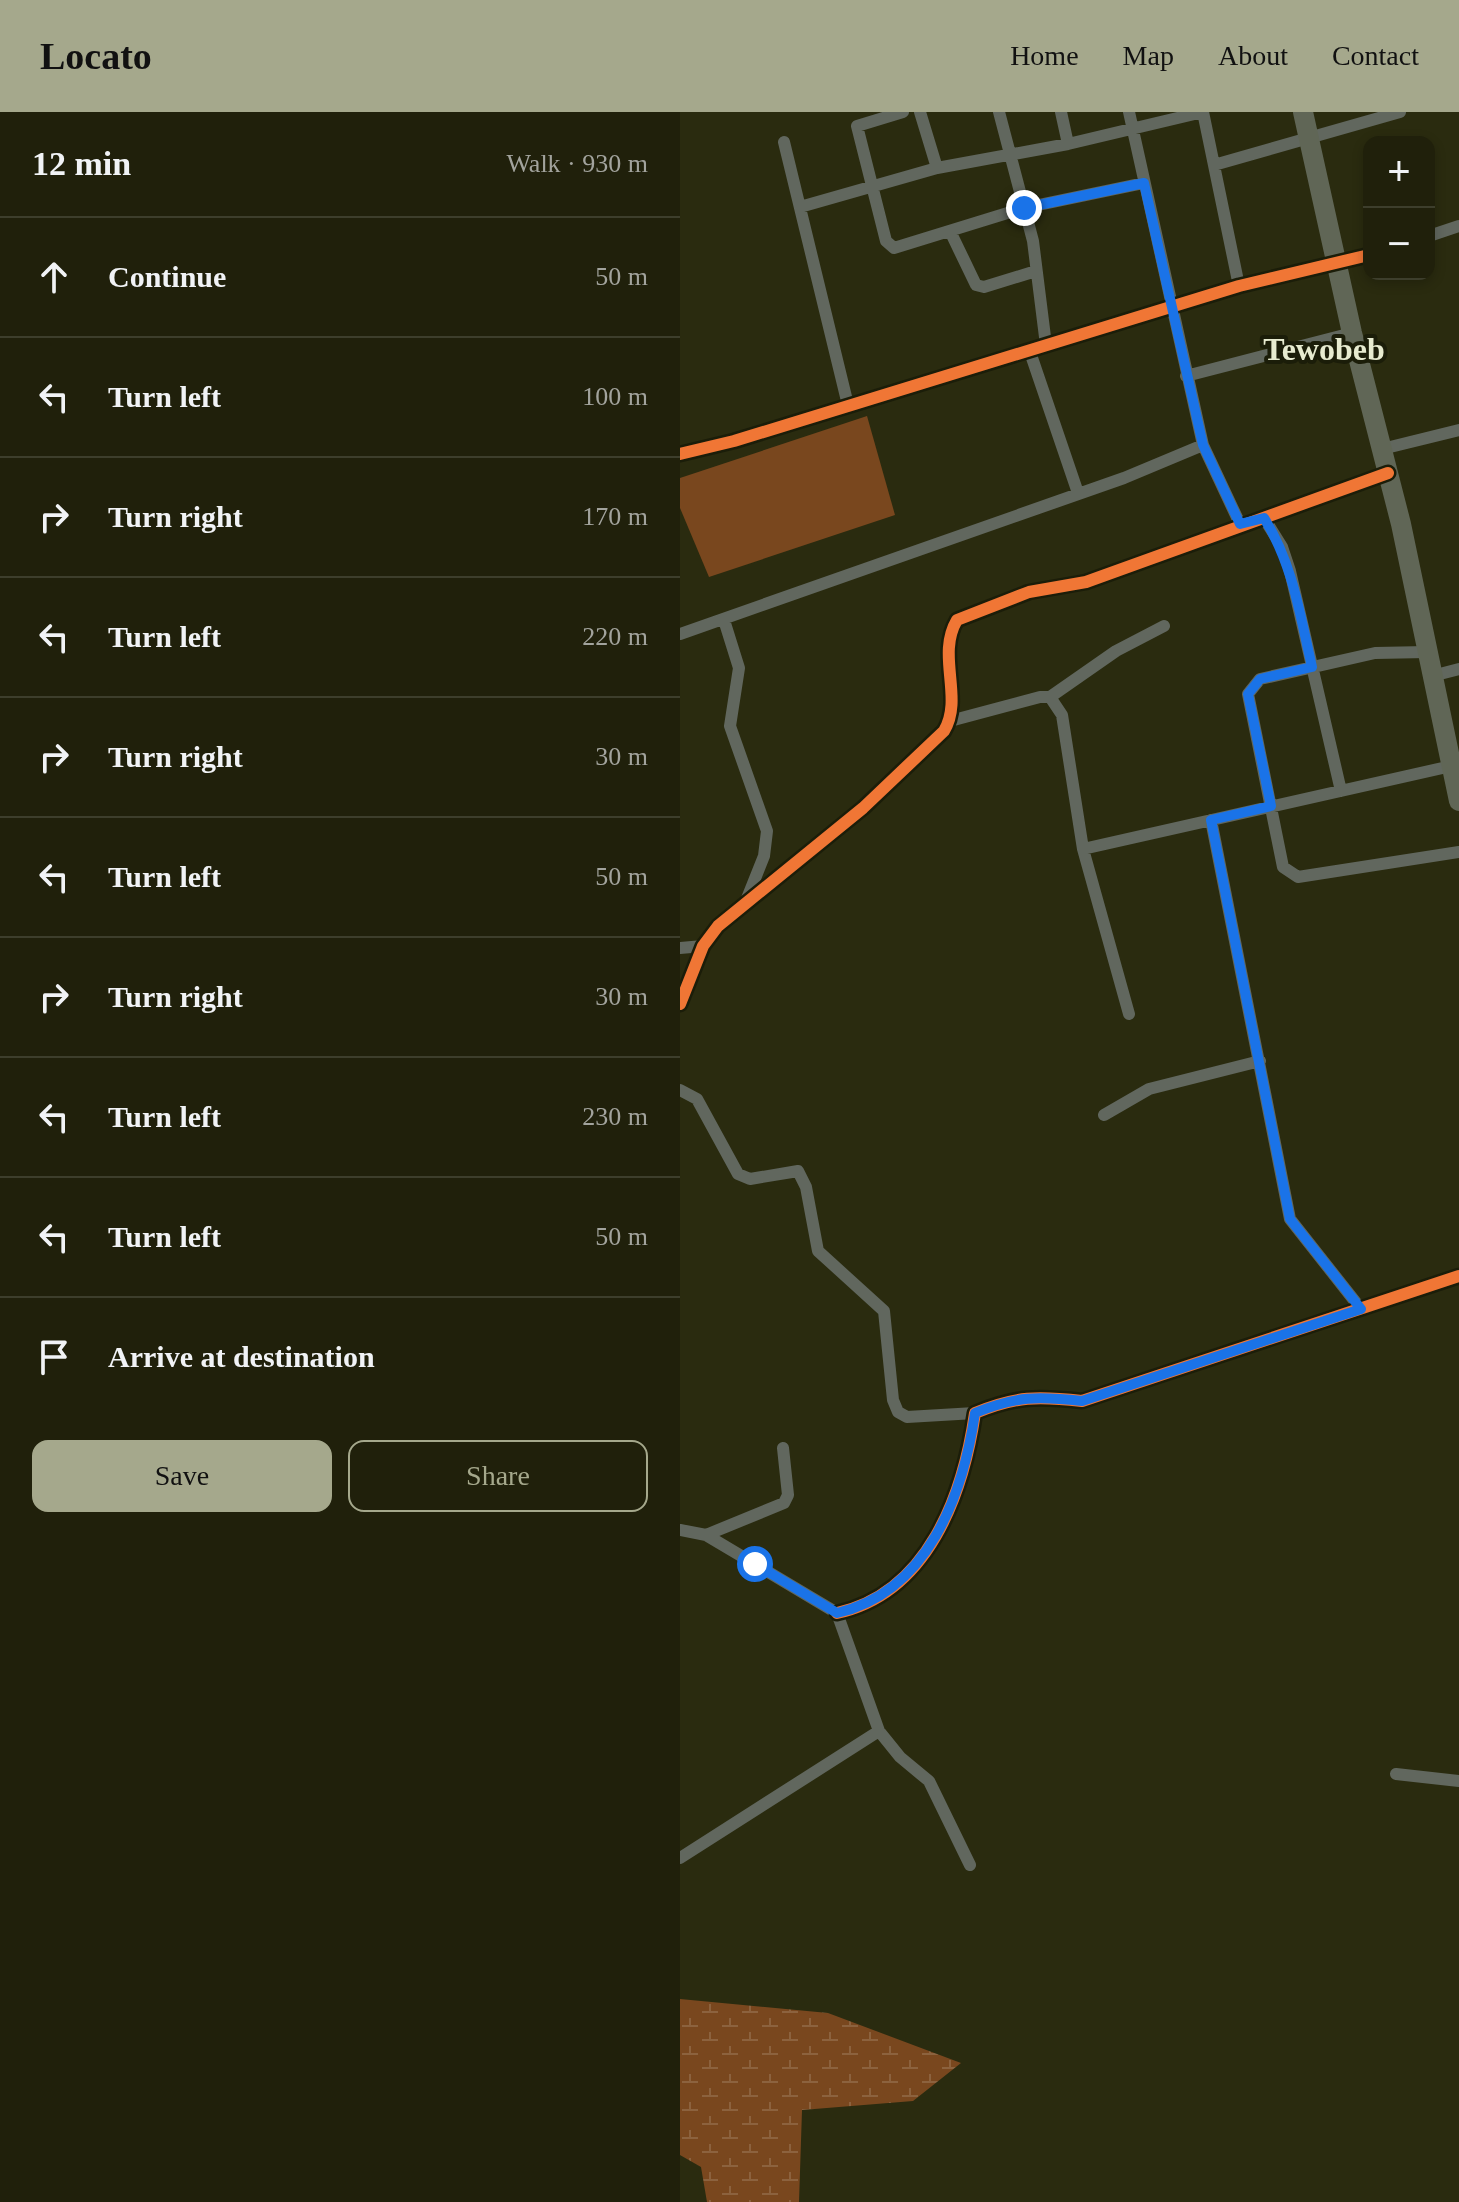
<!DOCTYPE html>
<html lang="en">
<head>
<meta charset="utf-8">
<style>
	:root { --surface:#20200b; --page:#2d2d19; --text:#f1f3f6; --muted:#a2a39d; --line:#3d3e2c; --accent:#a5a88c }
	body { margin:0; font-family:Georgia,serif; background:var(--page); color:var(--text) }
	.controls { position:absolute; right:24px; top:24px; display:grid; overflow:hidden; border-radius:16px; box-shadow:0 4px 12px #0003 }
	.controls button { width:72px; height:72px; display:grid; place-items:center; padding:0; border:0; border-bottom:2px solid var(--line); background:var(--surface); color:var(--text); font:40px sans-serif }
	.stop { position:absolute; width:24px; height:24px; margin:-18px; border:6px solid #1a73e8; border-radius:50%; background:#fff }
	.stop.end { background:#1a73e8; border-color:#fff; box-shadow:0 2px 8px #0008 }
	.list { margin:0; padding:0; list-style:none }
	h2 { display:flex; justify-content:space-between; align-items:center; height:104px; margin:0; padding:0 32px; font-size:34px }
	h2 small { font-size:26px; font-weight:400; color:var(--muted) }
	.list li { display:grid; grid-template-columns:52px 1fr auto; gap:24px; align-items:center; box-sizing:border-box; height:120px; padding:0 32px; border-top:2px solid var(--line) }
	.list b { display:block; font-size:30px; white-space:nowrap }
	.list em { font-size:26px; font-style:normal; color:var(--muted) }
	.actions { display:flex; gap:16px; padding:24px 32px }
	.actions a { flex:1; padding:18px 0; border:2px solid var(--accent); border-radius:16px; text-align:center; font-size:28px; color:var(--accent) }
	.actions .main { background:var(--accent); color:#111 }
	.icon { flex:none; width:44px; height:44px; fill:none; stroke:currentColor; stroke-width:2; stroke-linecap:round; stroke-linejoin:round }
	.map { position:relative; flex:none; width:779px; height:2090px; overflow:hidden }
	header { display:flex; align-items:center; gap:48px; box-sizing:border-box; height:112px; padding:0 40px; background:var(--accent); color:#111 }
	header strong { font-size:38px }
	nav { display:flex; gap:44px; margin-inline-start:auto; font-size:28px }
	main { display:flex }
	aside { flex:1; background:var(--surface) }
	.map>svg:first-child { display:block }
	.wetland { fill:url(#wetland-marsh) }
	.garden { fill:#79471e }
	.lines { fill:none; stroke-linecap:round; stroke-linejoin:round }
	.minor { stroke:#61675e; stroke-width:12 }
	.primary { stroke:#606656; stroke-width:20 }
	.cycleway-casing { stroke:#1b1d09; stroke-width:17 }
	.cycleway { stroke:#f07635; stroke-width:12 }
	.route { stroke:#1a73e8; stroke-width:10 }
	.labels { text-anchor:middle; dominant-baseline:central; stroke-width:8; stroke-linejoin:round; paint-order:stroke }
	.quarter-label { font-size:32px; font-weight:bold; fill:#e7ebd0; stroke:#1b1d09 }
</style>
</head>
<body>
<header>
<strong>Locato</strong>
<nav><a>Home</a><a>Map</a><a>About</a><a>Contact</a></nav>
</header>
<main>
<aside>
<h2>12 min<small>Walk · 930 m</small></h2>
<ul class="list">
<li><svg class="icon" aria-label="ahead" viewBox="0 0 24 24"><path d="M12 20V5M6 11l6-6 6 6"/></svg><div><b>Continue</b></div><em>50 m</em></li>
<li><svg class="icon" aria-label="left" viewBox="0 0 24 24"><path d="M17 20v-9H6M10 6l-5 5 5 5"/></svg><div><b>Turn left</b></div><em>100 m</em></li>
<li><svg class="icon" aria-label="right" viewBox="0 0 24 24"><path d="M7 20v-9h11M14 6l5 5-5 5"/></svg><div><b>Turn right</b></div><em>170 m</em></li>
<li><svg class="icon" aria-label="left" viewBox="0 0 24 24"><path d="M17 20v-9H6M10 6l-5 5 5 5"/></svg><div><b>Turn left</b></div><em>220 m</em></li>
<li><svg class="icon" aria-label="right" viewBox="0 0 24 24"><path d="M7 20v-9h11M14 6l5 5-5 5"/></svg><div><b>Turn right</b></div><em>30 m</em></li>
<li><svg class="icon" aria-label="left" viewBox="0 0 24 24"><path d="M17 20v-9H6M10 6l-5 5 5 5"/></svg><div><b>Turn left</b></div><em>50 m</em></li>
<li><svg class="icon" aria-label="right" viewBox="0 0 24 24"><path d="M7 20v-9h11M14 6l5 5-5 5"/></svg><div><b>Turn right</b></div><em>30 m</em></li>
<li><svg class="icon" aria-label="left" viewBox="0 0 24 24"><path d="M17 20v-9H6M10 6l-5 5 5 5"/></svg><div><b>Turn left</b></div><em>230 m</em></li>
<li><svg class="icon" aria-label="left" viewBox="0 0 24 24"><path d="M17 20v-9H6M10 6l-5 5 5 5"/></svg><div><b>Turn left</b></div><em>50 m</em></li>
<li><svg class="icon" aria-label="arrive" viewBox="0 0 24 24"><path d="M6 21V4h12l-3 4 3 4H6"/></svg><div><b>Arrive at destination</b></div></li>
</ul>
<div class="actions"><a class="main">Save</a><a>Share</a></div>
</aside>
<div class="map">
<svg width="779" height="2090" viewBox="0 0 779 2090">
	<defs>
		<pattern id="wetland-marsh" width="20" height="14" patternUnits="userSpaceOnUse" patternTransform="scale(2)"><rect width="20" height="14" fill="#79471e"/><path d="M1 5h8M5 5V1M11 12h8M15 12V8" fill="none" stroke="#8c623e"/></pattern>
	</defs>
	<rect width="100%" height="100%" fill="#2a2b0f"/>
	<path class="wetland" d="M0,1887L148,1901L281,1951L233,1989L122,1998L119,2090H27L21,2055L0,2043Z"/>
	<path class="garden" d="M187,304L215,403L29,465L0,396V366Z"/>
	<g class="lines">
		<path class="minor" d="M223,0L177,14L206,129L214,136L344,96L464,71
			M240,0L257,56
			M319,0L353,129L366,233
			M381,0L388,32
			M449,0L523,333
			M523,0L559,174
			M104,30L168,293
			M534,53L720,0
			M120,95L257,56L388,32L523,0
			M270,119L296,173L304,175L356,159
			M749,124L779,114
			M350,240L398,381
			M506,264L672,221
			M702,337L779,318
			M0,342L54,329L559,174L689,143
			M584,406L602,435L610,459L661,679
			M44,508L59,556L50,614L87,719L84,744L66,789
			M0,522L444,366L523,333L560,412
			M747,540L695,541L580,567L568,582L603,755L618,765L779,740
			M752,564L779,557
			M370,585L436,539L484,514
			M270,609L360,585H370L382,603L403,737L449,902
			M531,708L610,1107L681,1197
			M403,737L776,653
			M0,836L23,834
			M0,892L23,834L38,814L183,696L264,619C284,586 256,543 277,508L349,480L406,470L708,361
			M0,978L17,987L58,1062L70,1067L118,1059L126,1075L138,1139L204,1199L213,1288L218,1300L227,1305L295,1301
			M424,1003L469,977L580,949
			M0,1418L26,1423L157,1501L199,1619L220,1645L249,1669L290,1753
			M26,1423L104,1391L108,1383L103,1336
			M157,1501C248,1481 283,1383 295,1301C336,1284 358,1284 402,1289L779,1164
			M716,1662L779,1669
			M0,1746L199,1619"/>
		<path class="primary" d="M623,0L672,221L721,412L779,689"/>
		<g class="cycleway-casing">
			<path id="cycleway" d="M0,342L54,329L559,174L689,143
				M0,892L23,834L38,814L183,696L264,619C284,586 256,543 277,508L349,480L406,470L708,361
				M157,1501C248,1481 283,1383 295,1301C336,1284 358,1284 402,1289L779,1164"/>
		</g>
		<use href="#cycleway" class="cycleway"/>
	</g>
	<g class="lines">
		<path class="route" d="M75,1452L157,1501C248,1480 283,1383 295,1301C336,1284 358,1284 402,1289L681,1197L610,1107L531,708L591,694L568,582L580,567L632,555C620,503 613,452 584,406L560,412L523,333L464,71L344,96"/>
	</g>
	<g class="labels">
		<g class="quarter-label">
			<text x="644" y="237">Tewobeb</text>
		</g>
	</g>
</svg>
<div class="controls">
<button>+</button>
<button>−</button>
</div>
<div class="stop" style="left:75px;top:1452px"></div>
<div class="stop end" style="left:344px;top:96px"></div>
</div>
</main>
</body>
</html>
